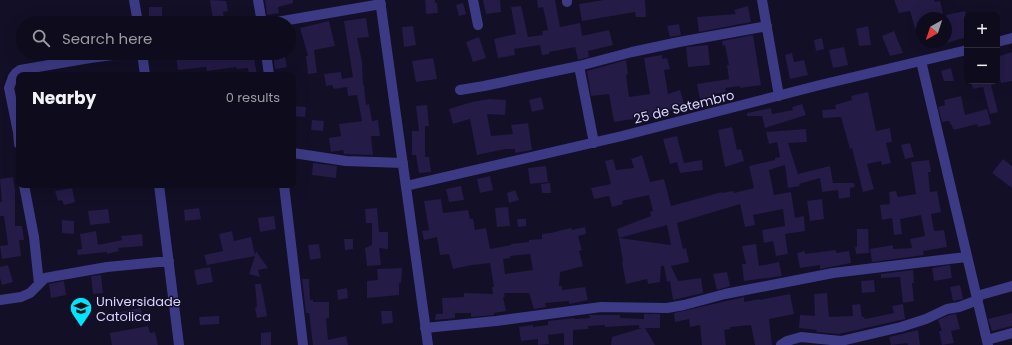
<!DOCTYPE html>
<html lang="en">
<head>
<meta charset="utf-8">
<style>
	:root { --surface:#0e0b1c; --page:#171425; --text:#f1f3f6; --muted:#9b9ba3; --line:#2e2b3b }
	body { margin:0; font-family:Poppins,sans-serif; background:var(--page); color:var(--text) }
	.controls { position:absolute; right:12px; top:12px; display:grid; overflow:hidden; border-radius:8px; box-shadow:0 4px 16px #0002 }
	.controls button { width:36px; height:36px; display:grid; place-items:center; padding:0; border:0; border-bottom:1px solid var(--line); background:var(--surface); color:var(--text); font:20px sans-serif }
	.compass { position:absolute; left:916px; top:12px; width:36px; height:36px; border-radius:50%; background:var(--surface); box-shadow:0 4px 16px #0002; rotate:219deg }
	.list { margin:0; padding:0; list-style:none }
	h2 { display:flex; justify-content:space-between; align-items:center; height:52px; margin:0; padding:0 16px; font-size:17px }
	h2 small { font-size:13px; font-weight:400; color:var(--muted) }
	.icon { flex:none; width:22px; height:22px; fill:none; stroke:currentColor; stroke-width:2; stroke-linecap:round; stroke-linejoin:round }
	.map { position:relative; flex:none; width:1012px; height:345px; overflow:hidden }
	.search { position:absolute; background:var(--surface); box-shadow:0 4px 16px #0002; left:16px; top:16px; width:280px; height:44px; display:flex; align-items:center; gap:10px; box-sizing:border-box; padding:0 14px; border-radius:22px; color:var(--muted); font-size:15px }
	.panel { position:absolute; background:var(--surface); box-shadow:0 4px 16px #0002; left:16px; top:72px; width:280px; height:116px; border-radius:8px }
	.map>svg:first-child { display:block }
	.building { fill:#241b47; fill-rule:evenodd }
	.lines { fill:none; stroke-linecap:round; stroke-linejoin:round }
	.minor { stroke:#3d3a85; stroke-width:10 }
	.labels { text-anchor:middle; dominant-baseline:central; stroke-width:3; stroke-linejoin:round; paint-order:stroke }
	.street-label { font-size:13px; fill:#d9d4ff; stroke:#130f26 }
	.poi-label { font-size:13px; fill:#d9d4ff; stroke:#130f26; text-anchor:start }
</style>
</head>
<body>
<div class="map">
<svg width="1012" height="345" viewBox="0 0 1012 345">
	<rect width="100%" height="100%" fill="#130f26"/>
	<path class="building" d="M210,0L226,1L228,11L223,12L224,18L213,20Z
		M265,0H293V3L278,7L279,13L267,15Z
		M425,0H435V3H437L438,13L426,14Z
		M483,0H500L501,12L486,14Z
		M537,0H555L560,27L580,23L582,36L609,30L613,45L588,51L589,57L578,60L575,47L549,52V54L542,55L540,45L514,49L515,55L498,58L494,39L516,34L511,7L521,6L528,37L543,35L542,31L548,30L543,7L538,8Z
		M604,0H645L646,17H636L635,12L582,21L579,4Z
		M894,0H934L935,2L940,1L944,18H922V28H915L910,11L899,13Z
		M463,3L466,14L459,16L456,5Z
		M748,6L751,22L699,32L697,17L736,14L734,10Z
		M149,7H162V20H149Z
		M965,11L967,24V37L946,43V15Z
		M366,18L369,37L357,38L362,62L363,85H364L366,105L369,104L372,121L378,120L380,136H371L373,155L344,154L343,150L331,152L329,138L341,136L339,124L362,121L357,95L348,96L347,87L334,89L332,85L326,86L324,74L341,72L342,79L353,77L344,21Z
		M329,21L335,46L314,50L317,73L308,74L306,56H308L300,28Z
		M679,24L681,35L670,37L667,26Z
		M413,26L416,45L404,47L402,27Z
		M868,26L871,45L859,46L856,29Z
		M894,31L903,53L890,56L882,36Z
		M753,35L761,85L740,88V86L725,88L726,92L714,94V96L700,99L697,84L729,79L727,65H729L725,45L723,46L722,41Z
		M479,37L486,58L473,62L466,42Z
		M822,38L824,49L816,51L814,40Z
		M708,45L710,65L688,67L686,47Z
		M844,47L848,65L833,68L829,50Z
		M1012,52V81L1001,83L997,68V57Z
		M197,53H253L257,75H249L248,68L237,69L236,67L207,71L206,67L178,70L176,55Z
		M284,53L287,67L275,69L273,54Z
		M792,53L794,62L804,60L808,75L790,79L785,55Z
		M662,55V59L667,58L670,69L664,70L668,94L680,90L686,110L673,114L672,110L654,114V117L640,119V118L614,122L609,94L591,96L587,71L626,60L628,74L626,75L629,97L650,94L644,58Z
		M433,58L437,79L416,82L412,61Z
		M951,68L954,81H944L941,71Z
		M971,81H996V84L991,85L998,112L990,114L983,87L973,89Z
		M868,92L876,131L890,128L892,142L886,143L891,163L882,165L881,161L867,164L874,189L863,192L852,148L850,149L841,117L823,118L822,110L836,109L835,105L852,100L851,96Z
		M961,96L965,115L987,109L991,124L978,127L977,124L954,130L949,121L942,122L938,107L945,105L944,100Z
		M541,97L544,109L532,112L529,100Z
		M489,99L506,100L505,115L487,114L491,136L513,134L511,125L528,123L532,150L515,153V149H505L477,155L470,119L453,124L449,109L472,102Z
		M802,104L806,115L765,128L762,116H747V113L771,108L772,114L793,110L792,107Z
		M427,105L429,126H425V157H429L431,172L419,173L416,155H412V131H419L416,106Z
		M293,106L306,107L305,117L293,116Z
		M312,120L324,121L323,131L311,130Z
		M732,127L737,150L741,149L744,161L725,167L718,130Z
		M806,129L807,142L788,143L798,174L830,166L833,183H854L855,187L850,188V197L839,199L838,190L822,192L820,178L799,184L800,186L788,188L785,165L769,170L774,195L791,192L795,218L804,216L805,231L785,234L788,254L776,256L773,241L764,243L762,230L785,226L783,209L753,215L755,225L745,227L740,204L677,223L683,249L686,248L689,262L671,266L678,281L701,278L703,293L673,300L670,281L667,282L664,266H661L660,282L648,284L647,279L626,284L622,262H623L619,238L671,245L667,225L619,238L617,229L651,216L650,212L653,211L649,195L622,201L623,204L612,207L609,196L594,199L591,188L611,184L605,161L613,159L616,170L634,168L631,159L642,155L650,182L664,179L671,206L722,192V193L733,191L734,193L754,188L749,166L775,160V158L780,157L777,142L769,144L766,132Z
		M677,136L684,163L702,160L703,170L680,173L677,162L670,164L663,139Z
		M910,143L914,157L905,159L901,145Z
		M1003,159L1012,166V188L992,173Z
		M929,160L931,172H928L930,192L937,191L941,212L931,214L934,231L944,230L947,247L923,251L924,255L872,262L870,249L893,245V249L912,248L910,239L925,236L921,215L900,219L902,234L894,235L892,218L882,220L880,205L890,204L889,192L896,191L898,197L916,194L911,162Z
		M313,163L337,166L336,178L312,175Z
		M546,166L548,182L530,184L528,168Z
		M490,176L493,190L480,193L477,179Z
		M13,177L15,190V226H22L24,240H19L21,256L2,259L0,246L8,245L4,216H0V202H2L0,179Z
		M550,183L551,193H542L541,184Z
		M461,186L464,200L449,202L446,189Z
		M72,188L75,202L64,205L62,200L58,201L55,191Z
		M515,190L519,200L509,203L507,193Z
		M441,199L443,213L468,210L470,219H473L475,230L486,228L490,249L511,245V244L529,242V240L542,239V234L551,233L571,228L572,230L585,227L586,234L578,236L582,250L579,251L583,266L560,272L559,286H562V290L585,287L588,300L569,304V301L545,303L546,307L534,309L529,293H504L505,297H503L506,311L494,313V315L471,317V313H455V318L435,320L436,314H443L442,298L464,297V293L493,294L492,287H494L490,263L472,265L453,269L449,254L440,255L437,237L424,240L422,231L429,230L424,201ZM530,254L533,270L505,274L503,259L510,258V256Z
		M822,199L824,219L810,221L807,201Z
		M508,207L510,226L497,227L495,208Z
		M199,208L201,219L185,221L184,210Z
		M377,208L379,232H388V249L379,248L381,265L367,266L365,248L372,245V223H366L365,209Z
		M108,209L110,223L90,225L88,211Z
		M274,216L276,229L260,232L258,218Z
		M517,219H526V226L518,227Z
		M62,220L74,221V234L62,233Z
		M857,229H868L869,253L856,254L855,247H857Z
		M96,231L98,245L122,240L121,236L142,234L143,246L118,248L119,251L107,254V252L78,255L77,250L82,249L80,234Z
		M232,231L234,241L251,237L255,255L256,251L268,268L258,270L260,277L249,274L255,256L207,265L204,255L223,251L219,234Z
		M344,239H353V249L345,250Z
		M319,244L321,258L310,260L308,245Z
		M756,244L759,266L779,262L782,276L744,281L742,264H746L742,246Z
		M836,250V253L849,251L851,263L820,269V265L800,268L797,253L805,251V254Z
		M8,265L13,282L2,285L0,278V267Z
		M950,265L952,278L934,281L932,268Z
		M210,267L213,282L197,285L194,270Z
		M402,268L401,283H399V295L367,298V281L378,280L377,269Z
		M913,270L914,283H912L914,301L903,303L900,277L881,278V274Z
		M727,272L730,286L717,290L713,274Z
		M101,275L103,293L93,294L91,276Z
		M302,279H309L310,300H313V302H329V318H326L328,340L346,336L348,345H313L309,313H306Z
		M874,280L875,292L862,293L861,281Z
		M64,281L66,295L51,298L49,284Z
		M255,284H261L267,316L257,318L255,308L257,307Z
		M960,285L963,299L953,301L950,287Z
		M347,288L348,298L338,300L337,290Z
		M827,293L829,317L853,316L852,305L860,304L862,317H864L865,319L894,313L892,306L903,304L905,319L839,334L816,332L817,330L799,328L800,315L815,316L814,294Z
		M790,294L794,314L769,319L772,345H755L751,325L730,327V329L724,330L726,345H702L700,325L690,327L689,319L675,322L674,313L740,298L744,297V302L760,299V300Z
		M141,308L142,317L115,318V313Z
		M381,311H392L393,323L382,324Z
		M1012,313V326L992,331L988,319Z
		M644,314H660V328H645L655,345H611L612,337L642,328H639V325L605,327V325L588,326V329L573,330V345H564V333L548,335L549,344L538,345V339L521,341L519,327L533,325V327L548,325V321L574,318L575,319L590,318L589,315H620V318L644,319Z
		M956,314L960,329L951,331L954,343L942,345L939,331H942L938,320L949,315Z
		M219,316V324L200,325L199,317Z
		M148,326L150,333L155,332L158,345H112L110,333Z
		M918,330L920,345H908L907,343L891,345L889,337Z
		M271,332V345H261V333Z"/>
	<g class="lines">
		<path class="minor" d="M134,0L138,23
			M258,0L262,23
			M380,0L428,345
			M473,0L478,25
			M567,0V2
			M762,0L779,96
			M271,23L381,4
			M997,42L1012,38
			M142,53L145,75
			M266,53L269,75
			M921,61L988,345
			M579,66L594,143
			M460,90L484,86L579,66L632,52L679,42L767,26
			M19,144L18,132L9,88L13,77L16,73L20,70L90,58L128,53
			M293,153L346,161L403,163
			M24,185L34,237L39,284
			M159,185L179,345
			M284,185L303,345
			M406,186L622,136L820,85L967,50
			M977,296L1012,286
			M0,300L21,297L30,293L45,278L56,276L107,267L169,261
			M425,328L496,321L601,307L667,308L684,305L725,294L833,273L966,257
			M987,340L1012,333
			M781,345L787,341L801,337L841,341L901,327L926,319L947,309L959,307L978,300"/>
	</g>
	<defs>
		<g id="school-pin" transform="scale(1.15)"><path d="M0 17L-7.5 6A9.5 9.5 0 1 1 7.5 6Z" fill="#00e5ff" stroke="#130f26"/><path d="M0-5L7-2L0 1L-7-2ZM-4 1L0 2.5L4 1V4Q0 6-4 4Z" fill="#111"/></g>
	</defs>
	<g fill-rule="evenodd">
		<use href="#school-pin" x="81" y="308"/>
	</g>
	<g class="labels">
		<g class="street-label">
			<text transform="translate(684 107) rotate(-14)">25 de Setembro</text>
		</g>
		<g class="poi-label">
			<text x="96" y="301">Universidade<tspan x="96" dy="15">Catolica</tspan></text>
		</g>
	</g>
</svg>
<div class="controls">
<button>+</button>
<button>−</button>
</div>
<svg class="compass" viewBox="-18 -18 36 36"><path d="M0-13l5 13h-10z" fill="#e53935"/><path d="M0 13l5-13h-10z" fill="#9b9ba3"/></svg>
<div class="search"><svg class="icon" aria-label="search" viewBox="0 0 24 24"><circle cx="10" cy="10" r="6"/><path d="M15 15l6 6"/></svg>Search here</div>
<section class="panel">
<h2>Nearby<small>0 results</small></h2>
<ul class="list">
</ul>
</section>
</div>
</body>
</html>
